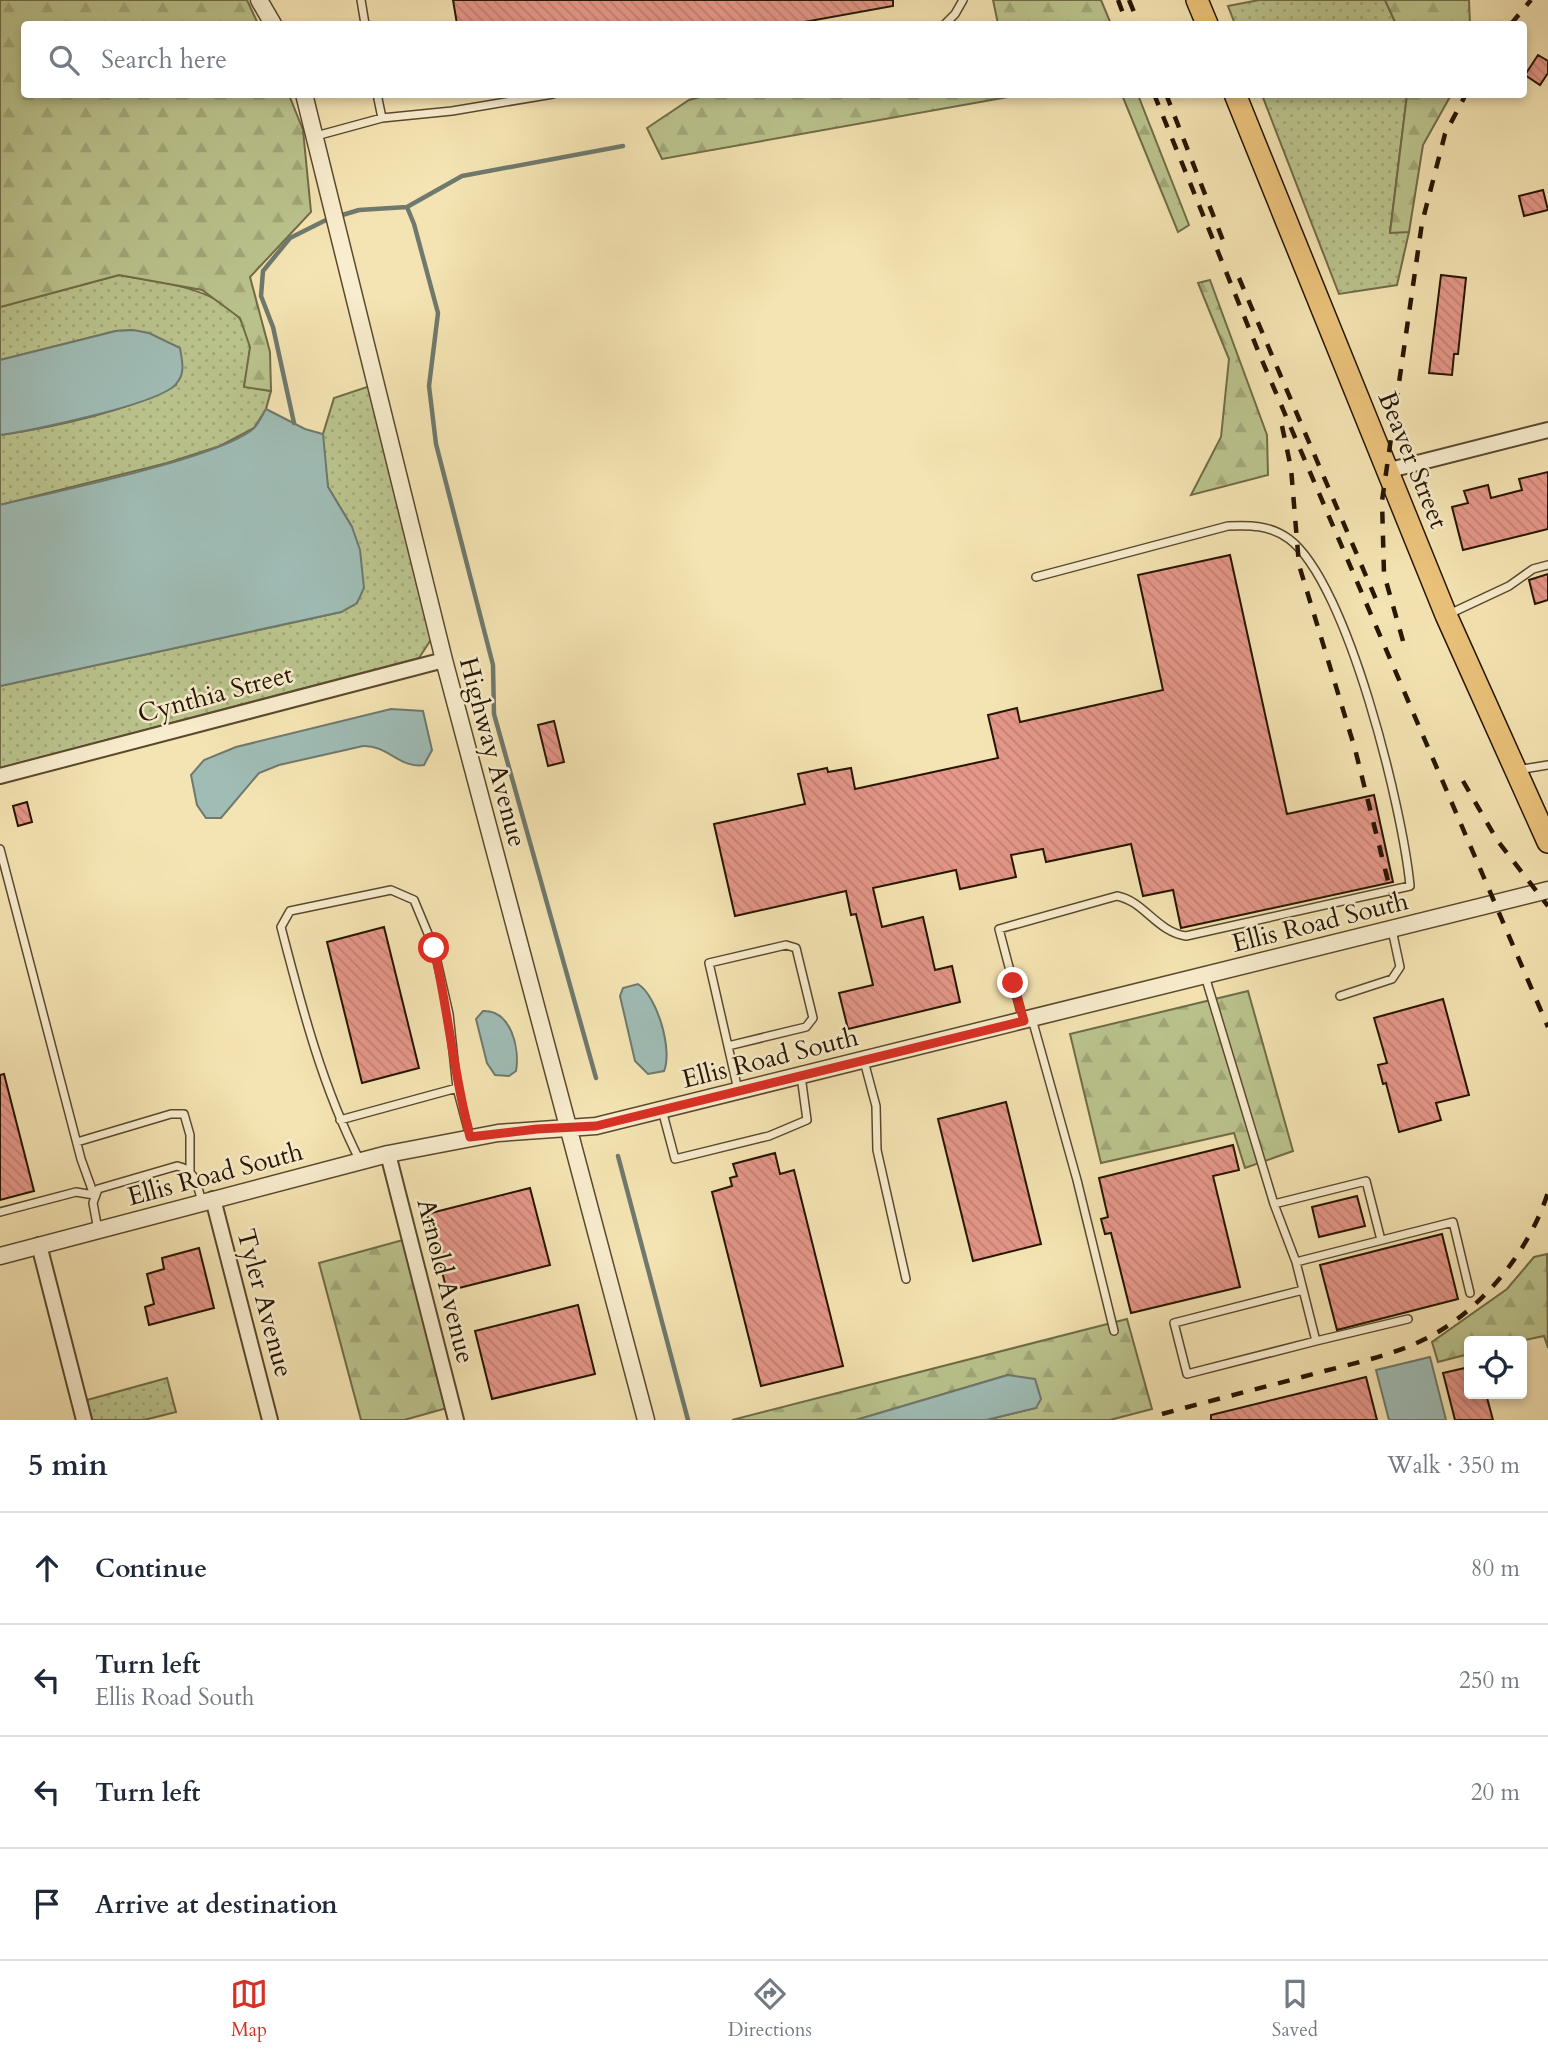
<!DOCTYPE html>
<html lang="en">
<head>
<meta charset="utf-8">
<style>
	:root { --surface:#fff; --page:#f6f6f7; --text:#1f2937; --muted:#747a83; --line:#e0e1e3; --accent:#d93025 }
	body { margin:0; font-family:Cardo,serif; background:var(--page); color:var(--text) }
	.controls { position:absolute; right:21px; bottom:21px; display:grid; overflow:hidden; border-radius:7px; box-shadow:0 4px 10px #0003 }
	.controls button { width:63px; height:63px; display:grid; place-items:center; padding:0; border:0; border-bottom:2px solid var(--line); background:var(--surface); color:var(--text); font:35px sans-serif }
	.stop { position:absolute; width:21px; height:21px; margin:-16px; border:5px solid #d93025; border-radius:50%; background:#fff }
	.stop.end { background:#d93025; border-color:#fff; box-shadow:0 2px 7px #0008 }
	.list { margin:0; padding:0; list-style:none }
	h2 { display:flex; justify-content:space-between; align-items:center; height:91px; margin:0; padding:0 28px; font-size:30px }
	h2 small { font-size:23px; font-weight:400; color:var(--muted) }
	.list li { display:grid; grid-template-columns:46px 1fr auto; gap:21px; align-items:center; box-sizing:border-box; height:112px; padding:0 28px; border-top:2px solid var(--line) }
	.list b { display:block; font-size:26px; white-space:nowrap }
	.list p { margin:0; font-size:23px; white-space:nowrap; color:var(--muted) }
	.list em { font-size:23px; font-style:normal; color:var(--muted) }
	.icon { flex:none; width:38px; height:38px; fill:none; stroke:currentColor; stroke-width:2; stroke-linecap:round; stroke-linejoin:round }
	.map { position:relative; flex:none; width:1548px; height:1420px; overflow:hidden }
	.search { position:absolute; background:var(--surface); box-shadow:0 4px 10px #0003; left:21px; right:21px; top:21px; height:77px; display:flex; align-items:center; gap:18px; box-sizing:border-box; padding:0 24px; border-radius:7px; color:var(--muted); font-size:26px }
	.sheet { height:539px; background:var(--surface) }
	nav { display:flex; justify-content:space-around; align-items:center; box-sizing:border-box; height:98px; border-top:2px solid var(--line); background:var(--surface); font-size:19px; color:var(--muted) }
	nav a { display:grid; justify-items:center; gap:4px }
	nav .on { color:var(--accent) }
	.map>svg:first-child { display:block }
	.grass { fill:url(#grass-dots); stroke:#706c47; stroke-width:2 }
	.forest { fill:url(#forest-firs); stroke:#706c47; stroke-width:2 }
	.water { fill:#9fbcb5; stroke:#6f796d; stroke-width:2 }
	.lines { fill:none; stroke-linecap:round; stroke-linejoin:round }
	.stream { stroke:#6f796d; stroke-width:4.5 }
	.building { fill:url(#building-back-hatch); stroke:#261500; stroke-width:2 }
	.service-casing { stroke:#5a492d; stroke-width:10 }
	.minor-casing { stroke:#5a492d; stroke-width:18 }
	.tertiary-casing { stroke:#5a492d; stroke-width:19 }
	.primary-casing { stroke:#261500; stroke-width:24 }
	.service { stroke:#f8edce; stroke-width:7 }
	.minor { stroke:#f8edce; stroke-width:14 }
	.tertiary { stroke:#f8edce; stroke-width:16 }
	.primary { stroke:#eac27a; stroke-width:21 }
	.rail { stroke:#261500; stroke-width:4.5; stroke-dasharray:12 12; stroke-linecap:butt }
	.route { stroke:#d93025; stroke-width:9 }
	.labels { text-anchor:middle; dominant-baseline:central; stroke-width:5; stroke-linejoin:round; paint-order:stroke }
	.street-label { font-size:26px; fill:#261500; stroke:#f8edce }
</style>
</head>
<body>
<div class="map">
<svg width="1548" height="1420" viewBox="0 0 1548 1420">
	<defs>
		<pattern id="grass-dots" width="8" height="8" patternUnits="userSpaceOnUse" patternTransform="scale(1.75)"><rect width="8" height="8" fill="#bbc48e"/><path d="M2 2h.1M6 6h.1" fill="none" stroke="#a1a879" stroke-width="1.8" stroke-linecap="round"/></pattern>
		<pattern id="forest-firs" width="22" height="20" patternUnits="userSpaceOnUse" patternTransform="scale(1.75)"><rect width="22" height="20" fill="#bbc48e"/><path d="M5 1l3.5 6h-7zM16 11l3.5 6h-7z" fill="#a1a879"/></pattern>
		<pattern id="building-back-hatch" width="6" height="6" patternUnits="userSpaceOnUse" patternTransform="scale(1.75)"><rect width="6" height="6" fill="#e59789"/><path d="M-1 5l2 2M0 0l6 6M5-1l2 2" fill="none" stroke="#c48174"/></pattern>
	</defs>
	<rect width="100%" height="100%" fill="#f5e4b3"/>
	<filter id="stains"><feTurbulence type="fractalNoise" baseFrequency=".00286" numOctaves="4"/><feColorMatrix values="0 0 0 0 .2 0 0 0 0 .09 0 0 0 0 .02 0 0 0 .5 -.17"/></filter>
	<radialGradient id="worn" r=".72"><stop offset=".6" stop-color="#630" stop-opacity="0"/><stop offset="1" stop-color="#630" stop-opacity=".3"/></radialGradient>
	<path class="grass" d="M1259,0H1385L1396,24H1235L1228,6Z
		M1262,95H1407L1390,232H1409L1397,285L1339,294Z
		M119,275C162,283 249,289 250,349C250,361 246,374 244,386L271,391L266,409L254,428L220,446L167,463L0,505V435C50,428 134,410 176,385L133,330L116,331L0,360V307Z
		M370,386L432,638L419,658L0,768V686L341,612L357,603L352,527L328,487L323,452V434L334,398Z
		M167,1378L176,1412L144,1420H92L87,1400Z"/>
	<path class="forest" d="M0,0H247L258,24H24V94L289,95L303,130L311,212L250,277L270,352L271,391L244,387L250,347L240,318L202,290L119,275L0,307Z
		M993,0H1101L1111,24H998Z
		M1385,0H1469L1470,24H1396Z
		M711,94H1019V95L662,159L647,128L689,100Z
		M1122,95H1138L1189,225L1178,232Z
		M1407,95H1451L1423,145L1409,232L1390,233Z
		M1210,280L1267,435L1268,475L1191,495L1221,437L1229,359L1198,283Z
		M1248,991L1293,1151L1245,1168L1234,1133L1101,1163L1070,1034Z
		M403,1240L447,1408L404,1420H361L319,1263Z
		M1547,1254L1548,1348L1544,1336L1521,1341H1469V1354L1438,1362L1432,1342L1507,1289L1534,1257Z
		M1127,1319L1152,1409L1110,1420H986L1036,1408L1008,1375L856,1420H732Z"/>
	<path class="water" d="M133,330L149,333L180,348C182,361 186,373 176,384C160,404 30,431 0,435V360L116,331Z
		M266,409L305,429L323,434L328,487L352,527L360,550L364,588L357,603L341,612L0,686V505C49,493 226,457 255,427C259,422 263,414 266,409Z
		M391,709L423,711L432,750L424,765C400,769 388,745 363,746L279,765L259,773L221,818H206L197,805L191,775L204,760L236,747Z
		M638,984C657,996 673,1050 664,1071L648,1074L635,1061L620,996L623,988Z
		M483,1011C511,1010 520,1048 516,1071L509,1076L495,1075L487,1063L476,1019Z
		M1430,1357L1446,1420H1389L1376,1370Z
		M1008,1375L1035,1379L1041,1399L1036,1408L986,1420H856Z"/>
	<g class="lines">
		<path class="stream" d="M407,207L462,176L623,146
			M339,216L359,210L407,207L414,224L438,313L429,386L436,444L493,665L494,714L596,1078
			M294,423L273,327L261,296L263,271L290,238L330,218
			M618,1156L688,1420"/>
	</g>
	<path class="building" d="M453,0H893V6L793,24H457Z
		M1538,55L1548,61V73L1540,85L1525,75Z
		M1543,190L1548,210L1524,216L1519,196Z
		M1441,275L1466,278L1458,354H1454L1452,375L1429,373Z
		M1548,472V529L1463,550L1452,507L1468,503L1464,491L1488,485L1491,498L1522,490L1519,479Z
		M1230,555L1287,814L1374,795L1393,882L1181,928L1173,890L1143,896L1131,844L1046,862L1043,849L1011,855L1016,877L960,889L956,870L873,888L882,927L923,917L935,970L952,966L960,1002L848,1029L839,993L873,985L856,914L851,915L846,891L735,916L714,824L805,804L798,774L827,768L828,772L851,768L855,789L998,758L988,715L1017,708L1020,722L1163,690L1138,575Z
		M1548,574V600L1535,604L1529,580Z
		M554,721L564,762L548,766L538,725Z
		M27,802L32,822L18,826L13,806Z
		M384,927L419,1068L362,1083L327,942Z
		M1443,999L1469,1095L1436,1103L1441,1120L1399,1132L1386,1083L1383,1084L1378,1065L1387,1063L1374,1018Z
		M4,1074L34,1191L0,1200V1075Z
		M1006,1102L1041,1244L973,1261L938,1119Z
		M1233,1145L1239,1170L1213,1176L1240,1287L1131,1313L1111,1233L1105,1234L1101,1219L1108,1217L1099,1178Z
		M775,1153L780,1174L794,1170L843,1366L761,1386L712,1192L732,1186L730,1178L737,1176L733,1164Z
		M530,1188L550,1265L447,1291L427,1214Z
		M1357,1196L1365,1226L1319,1237L1312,1207Z
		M1442,1234L1458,1299L1337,1330L1320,1265Z
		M199,1248L214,1308L149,1325L145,1307L154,1304L147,1274L164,1269L162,1258Z
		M578,1305L595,1374L492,1399L475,1331Z
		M1469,1367V1394H1486L1493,1420H1455L1443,1373Z
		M1366,1377L1377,1420H1211V1415Z"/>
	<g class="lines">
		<g class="service-casing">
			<path id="service" d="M361,0L365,24
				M945,24L955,14L963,0
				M377,94L382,118
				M316,136L382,118L452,111L553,94
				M1447,615L1509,586L1533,569L1548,565
				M1517,770L1548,765
				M0,849L81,1159L94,1195
				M1205,976L1274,1204L1296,1262L1453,1222L1470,1293
				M1340,996L1392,979L1400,967L1392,930
				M1032,1019L1077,1180L1114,1331
				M1023,1020L999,929L1117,896C1144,901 1157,932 1186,936L1410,886C1403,811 1348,583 1289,539C1270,525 1250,525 1228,526L1036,577
				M728,1046L806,1027L813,1018L796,948L786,945L709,963L738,1090
				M864,1061L876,1106L877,1150L906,1279
				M662,1110L675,1159L769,1136L807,1120L801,1076
				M340,1120L457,1088
				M77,1142L171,1114H184L190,1135V1171
				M360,1161C322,1086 302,1008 281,927L290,911L391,890L414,900L434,948L449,1014L457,1088L470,1137
				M1274,1204L1366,1181L1381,1240
				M0,1212L76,1192L94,1195
				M98,1230L93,1203L98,1189L177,1166C196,1170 197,1185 202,1202
				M1296,1262L1316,1341L1408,1319
				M1303,1290L1174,1323L1187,1374L1316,1341"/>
		</g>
		<g class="minor-casing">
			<path id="minor" d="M1386,471L1548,430
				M0,776L444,660
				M388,1154L456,1420
				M213,1199L270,1420
				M39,1245L84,1420"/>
		</g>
		<g class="tertiary-casing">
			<path id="tertiary" d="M259,0L273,24
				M304,94L444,660L646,1420
				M0,1256L388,1154L498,1133L596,1126L1548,890"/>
		</g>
		<g class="primary-casing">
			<path id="primary" d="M1197,0L1207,24
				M1235,94L1446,615L1548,842"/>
		</g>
		<use href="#service" class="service"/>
		<use href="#minor" class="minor"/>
		<use href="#tertiary" class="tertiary"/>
		<use href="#primary" class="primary"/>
		<path class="rail" d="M1118,0L1127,24
			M1129,0L1139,24
			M1511,24L1531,0
			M1154,94L1261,358L1548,1027
			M1166,94L1224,243
			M1239,278L1378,604
			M1282,426L1291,468L1299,565L1355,749L1394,905
			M1403,641L1384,574L1382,501L1422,223L1445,134L1466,94
			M1463,781L1497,840L1548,906
			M1162,1414C1213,1400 1265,1387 1317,1373C1358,1362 1401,1354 1438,1332C1488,1302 1531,1247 1548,1192"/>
	</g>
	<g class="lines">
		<path class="route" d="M434,948C448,1011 454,1075 470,1137L537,1129L596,1126L1024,1021L1013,983"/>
	</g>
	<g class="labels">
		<g class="street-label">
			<text transform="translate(1413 460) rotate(68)">Beaver Street</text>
			<text transform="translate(215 694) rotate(-15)">Cynthia Street</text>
			<text transform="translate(493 752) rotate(75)">Highway Avenue</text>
			<text transform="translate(1320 922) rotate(-14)">Ellis Road South</text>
			<text transform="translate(770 1058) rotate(-14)">Ellis Road South</text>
			<text transform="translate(215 1174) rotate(-15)">Ellis Road South</text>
			<text transform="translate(446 1281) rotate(76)">Arnold Avenue</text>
			<text transform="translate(265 1303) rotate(75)">Tyler Avenue</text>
		</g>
	</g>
	<rect width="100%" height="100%" filter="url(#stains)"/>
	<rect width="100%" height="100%" fill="url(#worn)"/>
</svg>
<div class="controls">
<button><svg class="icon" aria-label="locate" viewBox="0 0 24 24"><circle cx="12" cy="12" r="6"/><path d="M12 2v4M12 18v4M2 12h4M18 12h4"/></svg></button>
</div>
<div class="stop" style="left:434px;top:948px"></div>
<div class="stop end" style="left:1013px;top:983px"></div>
<div class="search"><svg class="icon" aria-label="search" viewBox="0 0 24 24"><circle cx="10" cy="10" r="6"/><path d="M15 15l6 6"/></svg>Search here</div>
</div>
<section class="sheet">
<h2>5 min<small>Walk · 350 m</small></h2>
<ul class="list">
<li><svg class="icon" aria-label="ahead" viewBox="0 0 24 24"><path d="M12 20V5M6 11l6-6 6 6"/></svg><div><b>Continue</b></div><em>80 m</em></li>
<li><svg class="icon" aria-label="left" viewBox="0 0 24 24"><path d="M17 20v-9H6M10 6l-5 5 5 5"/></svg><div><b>Turn left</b><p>Ellis Road South</p></div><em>250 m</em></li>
<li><svg class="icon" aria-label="left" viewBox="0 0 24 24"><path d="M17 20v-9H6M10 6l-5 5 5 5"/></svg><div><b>Turn left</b></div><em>20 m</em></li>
<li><svg class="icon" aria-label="arrive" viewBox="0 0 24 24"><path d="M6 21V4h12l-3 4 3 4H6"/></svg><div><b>Arrive at destination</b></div></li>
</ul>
</section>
<nav>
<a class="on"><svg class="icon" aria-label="map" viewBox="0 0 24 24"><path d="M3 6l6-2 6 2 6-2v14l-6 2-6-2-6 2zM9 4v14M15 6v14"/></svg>Map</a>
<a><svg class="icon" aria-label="directions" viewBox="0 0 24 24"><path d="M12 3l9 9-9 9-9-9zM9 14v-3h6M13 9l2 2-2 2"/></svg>Directions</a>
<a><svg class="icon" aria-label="saved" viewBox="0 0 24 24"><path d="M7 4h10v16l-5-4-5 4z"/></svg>Saved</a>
</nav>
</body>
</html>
